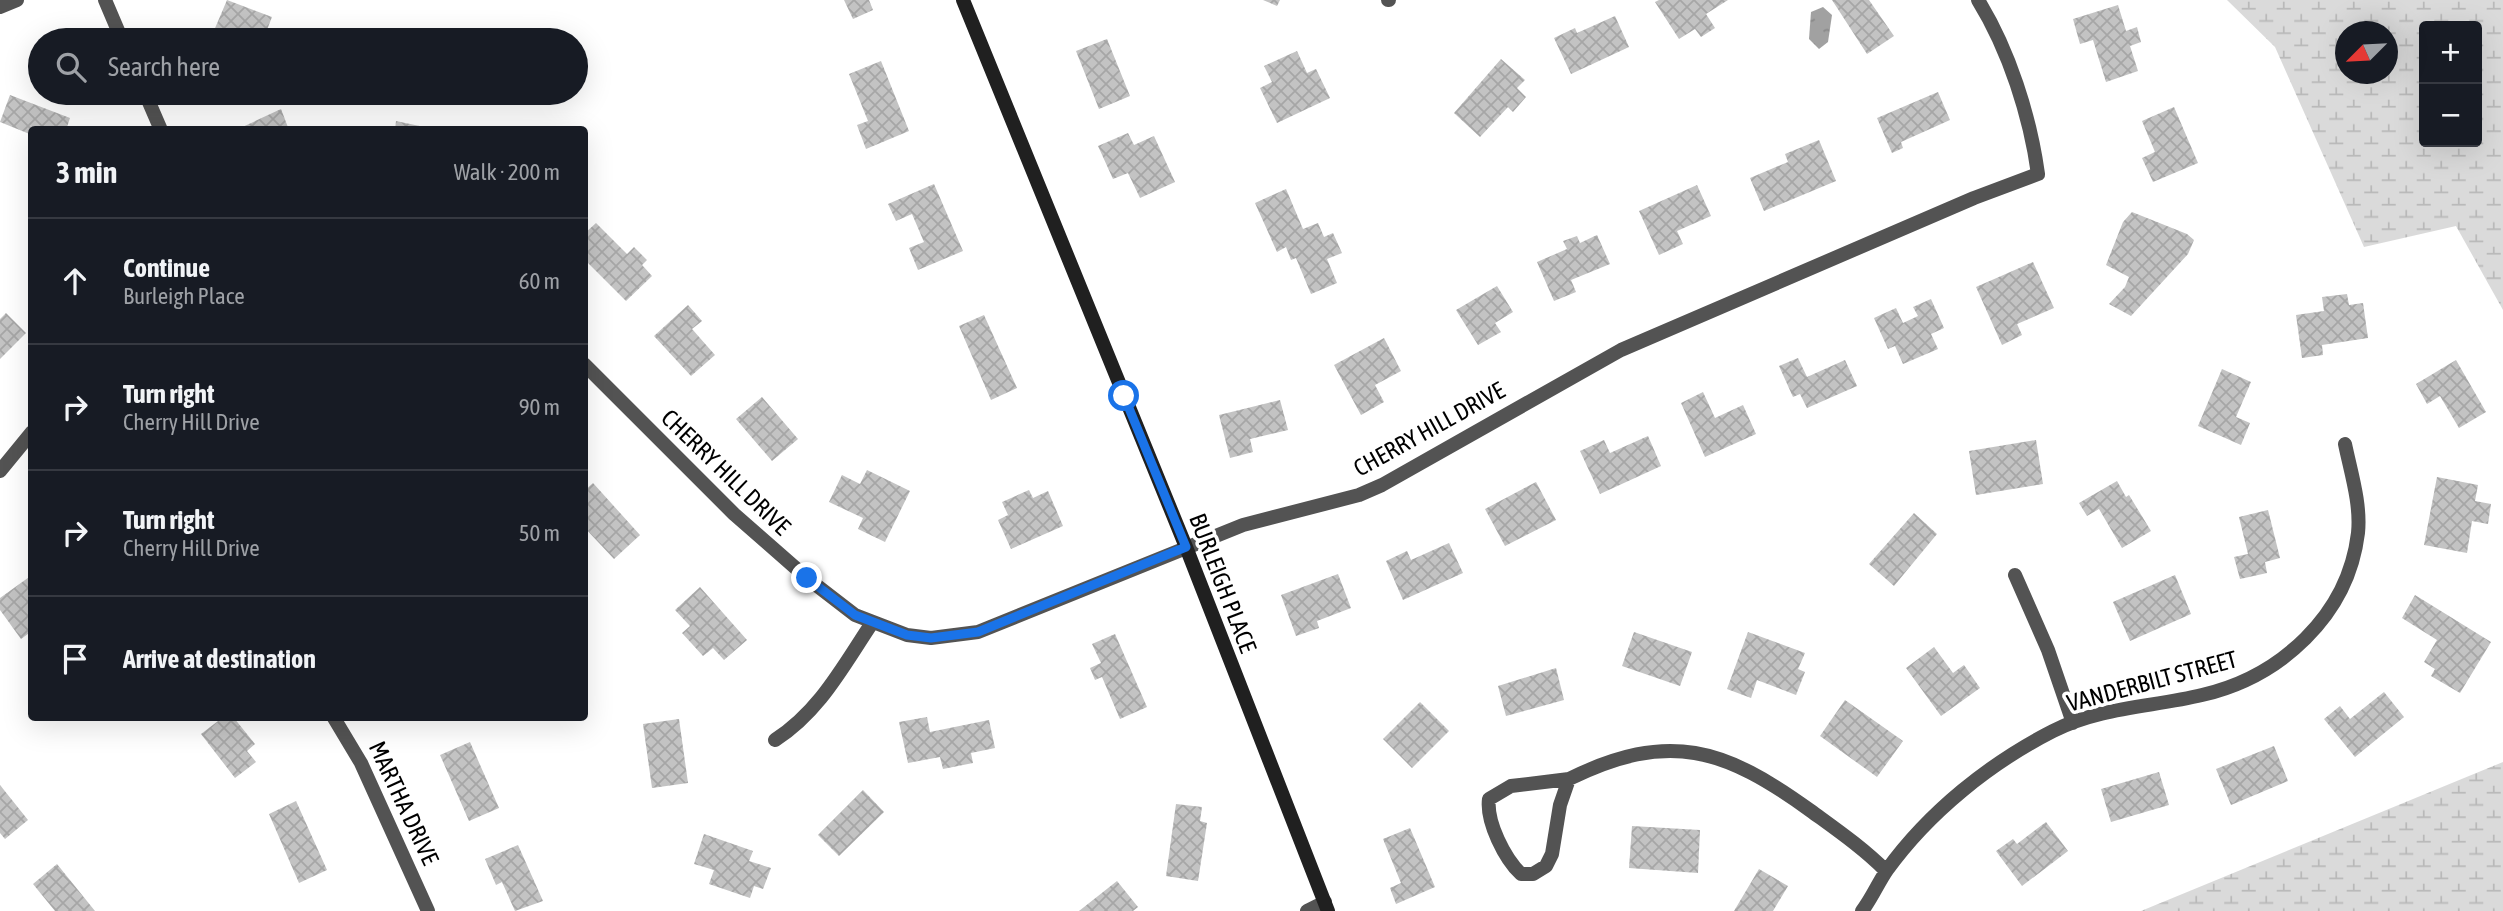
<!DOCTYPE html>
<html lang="en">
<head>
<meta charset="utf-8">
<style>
	:root { --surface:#171b24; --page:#242831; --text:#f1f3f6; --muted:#9ea1a6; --line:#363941 }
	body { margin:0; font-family:"Asap Condensed",sans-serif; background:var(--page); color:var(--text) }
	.controls { position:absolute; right:21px; top:21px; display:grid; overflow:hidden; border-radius:7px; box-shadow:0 7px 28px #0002 }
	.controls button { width:63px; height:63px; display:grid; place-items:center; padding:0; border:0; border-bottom:2px solid var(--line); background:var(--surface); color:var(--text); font:35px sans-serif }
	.compass { position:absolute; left:2335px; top:21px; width:63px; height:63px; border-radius:50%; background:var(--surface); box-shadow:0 7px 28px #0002; rotate:246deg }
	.stop { position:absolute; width:21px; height:21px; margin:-16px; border:5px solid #1a73e8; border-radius:50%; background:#fff }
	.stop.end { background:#1a73e8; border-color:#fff; box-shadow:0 2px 7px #0008 }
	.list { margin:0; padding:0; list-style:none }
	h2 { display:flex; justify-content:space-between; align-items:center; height:91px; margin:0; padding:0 28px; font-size:30px }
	h2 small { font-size:23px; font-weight:400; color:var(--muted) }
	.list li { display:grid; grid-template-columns:46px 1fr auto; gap:21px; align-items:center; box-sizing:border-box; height:126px; padding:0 28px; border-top:2px solid var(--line) }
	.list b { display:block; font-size:26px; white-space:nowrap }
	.list p { margin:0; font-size:23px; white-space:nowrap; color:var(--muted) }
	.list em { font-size:23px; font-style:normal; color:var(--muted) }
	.icon { flex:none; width:38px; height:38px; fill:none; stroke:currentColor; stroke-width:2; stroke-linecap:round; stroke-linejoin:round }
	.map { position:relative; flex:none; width:2503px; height:911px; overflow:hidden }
	.search { position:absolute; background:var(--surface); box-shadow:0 7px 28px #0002; left:28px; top:28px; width:560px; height:77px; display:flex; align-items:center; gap:18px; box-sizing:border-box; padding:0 24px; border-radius:38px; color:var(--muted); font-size:26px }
	.panel { position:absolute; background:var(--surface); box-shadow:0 7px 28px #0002; left:28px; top:126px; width:560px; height:595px; border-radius:7px }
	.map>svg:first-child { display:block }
	.wetland { fill:url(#wetland-marsh); fill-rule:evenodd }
	.water { fill:url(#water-ripples) }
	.building { fill:url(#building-cross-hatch) }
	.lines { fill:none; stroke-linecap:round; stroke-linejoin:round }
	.street { stroke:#535353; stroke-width:14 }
	.secondary { stroke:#202020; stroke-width:14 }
	.route { stroke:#1a73e8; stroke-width:9 }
	.labels { text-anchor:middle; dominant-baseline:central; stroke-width:7; stroke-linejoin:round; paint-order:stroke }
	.street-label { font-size:24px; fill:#000; stroke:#fff }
</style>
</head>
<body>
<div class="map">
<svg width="2503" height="911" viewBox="0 0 2503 911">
	<defs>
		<pattern id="wetland-marsh" width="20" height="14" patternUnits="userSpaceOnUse" patternTransform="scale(1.75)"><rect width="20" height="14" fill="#dadada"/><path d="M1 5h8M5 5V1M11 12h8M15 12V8" fill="none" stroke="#b9b9b9"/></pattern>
		<pattern id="water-ripples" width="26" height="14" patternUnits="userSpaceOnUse" patternTransform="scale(1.75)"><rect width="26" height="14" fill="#a1a1a1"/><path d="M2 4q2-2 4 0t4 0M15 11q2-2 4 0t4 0" fill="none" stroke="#898989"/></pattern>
		<pattern id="building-cross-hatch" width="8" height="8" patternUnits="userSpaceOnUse" patternTransform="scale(1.75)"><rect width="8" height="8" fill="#c3c3c3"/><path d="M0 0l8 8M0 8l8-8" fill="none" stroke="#a6a6a6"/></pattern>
	</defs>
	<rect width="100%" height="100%" fill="#fff"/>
	<path class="wetland" d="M2227,0H2503V310L2456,226L2364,247L2275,47ZM2424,26H2477V142H2424ZM2346,32H2388V74H2346Z
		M2503,762V911H2141Z"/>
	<path class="water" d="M1823,7L1832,15L1828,42L1819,49L1809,39L1811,12Z"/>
	<path class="building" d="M227,0L272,17L263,40H210Z
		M844,0H869L873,10L853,19Z
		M1263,0H1280L1277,6Z
		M1659,0H1728L1706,14L1715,28L1701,37L1695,29L1679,39L1655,2Z
		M1832,0H1869L1894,36L1867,54Z
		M2118,5L2126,31L2137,27L2141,42L2130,46L2138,71L2106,82L2093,40L2080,44L2073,19Z
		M1615,16L1629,47L1571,74L1554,38L1575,28L1577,33Z
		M1107,39L1130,96L1099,109L1076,51Z
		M1297,51L1307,73L1316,69L1330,98L1277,123L1260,88L1272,82L1264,66Z
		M1501,59L1525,80L1517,88L1526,97L1513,112L1508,107L1480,137L1454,113Z
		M881,61L909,131L866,149L857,125L868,121L849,74Z
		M1938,92L1950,120L1901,142L1903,148L1892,153L1877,118Z
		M10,95L70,118L66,130H32V135L0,122Z
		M2174,107L2198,163L2153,182L2142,158L2155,152L2142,121Z
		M281,109L289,130H236Z
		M396,121L429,128V130H395Z
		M1128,133L1134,145L1154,136L1175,182L1140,198L1128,173L1113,179L1098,146Z
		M1819,140L1836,181L1764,211L1750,178L1788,162L1785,154Z
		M934,184L963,251L918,270L909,248L924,242L912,214L896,221L888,204Z
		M1697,185L1711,216L1677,231L1683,244L1659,255L1639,211Z
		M1286,189L1303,229L1318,223L1324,237L1333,233L1342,253L1327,259L1337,283L1311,294L1296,258L1291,260L1286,247L1277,252L1255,203Z
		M2132,212L2187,234L2194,240L2188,254L2131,316L2109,304L2125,287L2129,277L2106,265L2123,222Z
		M596,223L627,254L634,247L647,260L642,265L652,276L626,301L584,259V234Z
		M1597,235L1610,264L1571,280L1576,292L1554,301L1537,262L1567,249L1563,241L1577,236L1580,243Z
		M2033,262L2054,308L2017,324L2022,335L2002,345L1976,287Z
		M1497,286L1513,312L1495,323L1501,332L1478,345L1456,310Z
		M2347,294L2349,305L2363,303L2368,338L2322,345L2323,355L2302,358L2296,315L2324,311L2322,297Z
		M1931,299L1944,328L1931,334L1938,349L1903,364L1895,346L1888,349L1874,318L1896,308L1903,323L1918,316L1913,307Z
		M688,305L702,321L692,329L715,355L691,376L654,336Z
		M6,313L26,333L0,359V319Z
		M984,315L1017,388L991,400L959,326Z
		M1384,338L1401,371L1375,385L1384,402L1361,415L1334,365Z
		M1798,358L1807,377L1845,360L1857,386L1807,408L1800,394L1793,397L1779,366Z
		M2456,360L2486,412L2459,428L2440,396L2427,404L2416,384Z
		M2222,369L2251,382L2236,417L2250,423L2241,445L2198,426Z
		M1703,392L1715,418L1743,405L1756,434L1705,457L1681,403Z
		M762,397L798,439L772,461L736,419Z
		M1280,400L1288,430L1250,439L1253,452L1230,458L1219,415Z
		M1648,436L1661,466L1600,494L1580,451L1604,440L1610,453Z
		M2036,440L2043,484L1976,495L1969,451Z
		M867,470L910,491L885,542L858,529L863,518L829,502L842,475L860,484Z
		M2437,477L2478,485L2475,501L2491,504L2488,524L2472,521L2467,553L2424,545Z
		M2117,481L2126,497L2129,495L2151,531L2122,548L2099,509L2087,516L2079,503Z
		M1536,482L1556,520L1505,546L1485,509Z
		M593,483L640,535L614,559L584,527V491Z
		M1029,490L1033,498L1048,491L1063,526L1011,549L998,520L1008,515L1002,502Z
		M2268,510L2280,558L2265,562L2267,573L2240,579L2234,557L2248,554L2239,517Z
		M1914,513L1937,534L1894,586L1869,564Z
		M1449,543L1463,573L1403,600L1386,561L1407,551L1411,560Z
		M1338,574L1351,608L1317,621L1319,628L1296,636L1281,595Z
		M32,575V631L21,639L0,610V598Z
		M2175,575L2191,614L2130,641L2113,602Z
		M700,587L747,640L724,660L713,648L703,656L682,633L690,626L675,610Z
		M2415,595L2491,642L2460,693L2431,676L2435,669L2424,662L2437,640L2402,618Z
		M1634,632L1692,652L1680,686L1622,666Z
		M1748,632L1805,653L1798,669L1805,672L1796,695L1757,680L1751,698L1727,689Z
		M1115,634L1147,707L1120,719L1102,677L1095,680L1090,668L1101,663L1092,644Z
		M1934,647L1953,673L1964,665L1980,688L1941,716L1906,668Z
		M1556,668L1564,700L1506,716L1498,686Z
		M2384,692L2404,717L2355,757L2324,719L2340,706L2350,719Z
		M1845,700L1903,741L1877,777L1820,736Z
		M1420,702L1449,731L1412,768L1383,739Z
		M927,717L930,732L989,720L995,748L971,753L973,763L943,769L940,757L908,763L899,722Z
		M222,718H234L255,744L247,751L256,762L235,778L201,734Z
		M679,719L688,783L652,788L643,724Z
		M470,742L499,808L469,821L440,755Z
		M2274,746L2288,781L2231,805L2216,769Z
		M2159,772L2169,805L2111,822L2101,789Z
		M0,785L28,820L5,839L0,833Z
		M863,790L884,812L839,856L818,835Z
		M296,801L327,870L299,883L269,814Z
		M1176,804L1202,807L1200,821L1207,823L1198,881L1166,876Z
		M2046,822L2068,851L2022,886L1996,851L2013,839L2017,844Z
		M1632,826L1700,830L1698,873L1629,868Z
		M1410,828L1435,887L1396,904L1390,888L1401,883L1383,839Z
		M704,834L753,851L749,861L771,868L763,889L754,886L750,898L709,884L714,870L694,864Z
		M518,845L543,901L515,911L502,882L496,885L485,859Z
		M57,864L95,911H55L33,884Z
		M1759,869L1788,886L1773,911H1734Z
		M1117,881L1138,907L1133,911H1079Z"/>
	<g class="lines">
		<path class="street" d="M105,0L122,40
			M1388,0H1389
			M0,7L17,0
			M145,93L161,130
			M584,364L734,514L807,578L855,615L907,635L931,638L978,632L1243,525L1359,495L1382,485L1621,350L1974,198L2038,174C2030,116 2009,50 1978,0
			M0,471L32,432
			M2015,575L2048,650L2073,723
			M334,718L361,763L428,911
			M775,740C820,711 843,666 872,623
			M1569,779C1669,730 1724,748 1811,811C1837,830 1863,848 1886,871
			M1569,779L1560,805L1552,854L1546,866L1533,874H1521C1505,859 1486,822 1489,799L1511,786Z
			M1307,911L1325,902
			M1862,911C1872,898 1878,883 1887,870C1929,812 1990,763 2053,731C2100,707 2152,707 2202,695C2280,677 2348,616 2358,533C2361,504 2351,473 2345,444"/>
		<path class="secondary" d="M963,0L1186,547L1328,911"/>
	</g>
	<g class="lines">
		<path class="route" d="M807,578L855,615L907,635L931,638L978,632L1186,547L1124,396"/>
	</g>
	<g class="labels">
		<g class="street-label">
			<text transform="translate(1429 429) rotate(-29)">CHERRY HILL DRIVE</text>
			<text transform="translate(726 472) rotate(44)">CHERRY HILL DRIVE</text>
			<text transform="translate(1223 583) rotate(69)">BURLEIGH PLACE</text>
			<text transform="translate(2152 681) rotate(-15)">VANDERBILT STREET</text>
			<text transform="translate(404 803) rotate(65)">MARTHA DRIVE</text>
		</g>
	</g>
</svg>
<div class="controls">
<button>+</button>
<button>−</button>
</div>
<svg class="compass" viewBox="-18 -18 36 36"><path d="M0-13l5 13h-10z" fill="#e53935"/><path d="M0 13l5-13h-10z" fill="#9ea1a6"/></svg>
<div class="stop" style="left:1124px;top:396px"></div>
<div class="stop end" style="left:807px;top:578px"></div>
<div class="search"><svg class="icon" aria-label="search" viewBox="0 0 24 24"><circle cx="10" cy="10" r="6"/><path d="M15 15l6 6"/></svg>Search here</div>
<section class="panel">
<h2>3 min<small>Walk · 200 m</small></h2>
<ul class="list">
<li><svg class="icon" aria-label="ahead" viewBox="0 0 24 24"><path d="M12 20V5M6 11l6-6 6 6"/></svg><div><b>Continue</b><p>Burleigh Place</p></div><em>60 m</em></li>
<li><svg class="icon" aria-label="right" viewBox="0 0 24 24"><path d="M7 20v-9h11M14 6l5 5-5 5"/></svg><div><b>Turn right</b><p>Cherry Hill Drive</p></div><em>90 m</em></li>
<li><svg class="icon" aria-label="right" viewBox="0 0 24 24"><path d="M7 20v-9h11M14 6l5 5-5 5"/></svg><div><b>Turn right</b><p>Cherry Hill Drive</p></div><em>50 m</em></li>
<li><svg class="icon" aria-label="arrive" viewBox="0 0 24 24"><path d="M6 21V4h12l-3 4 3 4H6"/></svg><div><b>Arrive at destination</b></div></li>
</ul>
</section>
</div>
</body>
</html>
